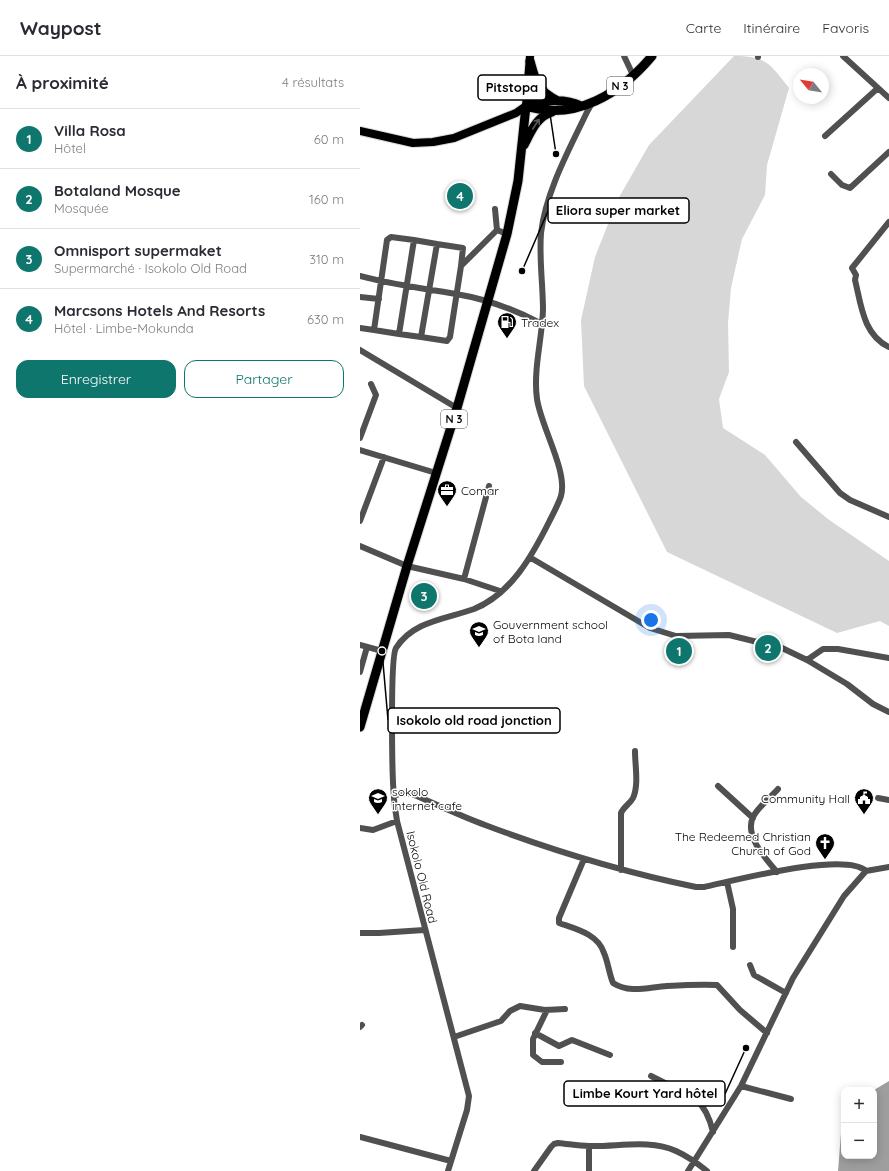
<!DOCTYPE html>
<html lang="fr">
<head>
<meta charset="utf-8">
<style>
	:root { --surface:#fff; --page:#f7f7f7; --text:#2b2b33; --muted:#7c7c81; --line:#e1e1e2; --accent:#0f766e }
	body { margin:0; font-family:Quicksand,sans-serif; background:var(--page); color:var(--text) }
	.controls { position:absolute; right:12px; bottom:12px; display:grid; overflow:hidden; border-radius:8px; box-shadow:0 2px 10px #0003 }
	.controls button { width:36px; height:36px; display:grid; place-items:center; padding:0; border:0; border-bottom:1px solid var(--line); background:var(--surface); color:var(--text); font:20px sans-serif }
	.compass { position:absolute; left:433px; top:12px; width:36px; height:36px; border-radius:50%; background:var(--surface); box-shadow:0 2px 10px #0003; rotate:300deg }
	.you { position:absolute; left:291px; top:564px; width:14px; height:14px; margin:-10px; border:3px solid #fff; border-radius:50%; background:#1a73e8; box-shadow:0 0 0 6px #1a73e833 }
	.badge { display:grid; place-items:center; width:26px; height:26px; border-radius:50%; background:var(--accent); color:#fff; font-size:13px; font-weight:700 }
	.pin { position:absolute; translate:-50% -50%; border:2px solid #fff; box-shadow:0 1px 4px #0006 }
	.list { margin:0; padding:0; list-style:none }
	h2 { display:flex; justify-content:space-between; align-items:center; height:52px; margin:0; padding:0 16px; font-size:17px }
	h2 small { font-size:13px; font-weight:400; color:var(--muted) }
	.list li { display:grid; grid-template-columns:26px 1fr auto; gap:12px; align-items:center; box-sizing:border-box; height:60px; padding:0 16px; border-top:1px solid var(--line) }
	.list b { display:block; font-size:15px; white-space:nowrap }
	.list p { margin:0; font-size:13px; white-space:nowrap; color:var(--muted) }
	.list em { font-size:13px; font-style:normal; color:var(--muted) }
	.actions { display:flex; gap:8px; padding:12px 16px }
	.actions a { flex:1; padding:9px 0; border:1px solid var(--accent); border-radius:12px; text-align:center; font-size:14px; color:var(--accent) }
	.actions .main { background:var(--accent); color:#fff }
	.map { position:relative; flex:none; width:529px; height:1115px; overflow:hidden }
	header { display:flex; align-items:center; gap:24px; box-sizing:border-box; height:56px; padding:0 20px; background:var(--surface); border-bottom:1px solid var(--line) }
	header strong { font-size:19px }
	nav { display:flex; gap:22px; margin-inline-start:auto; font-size:14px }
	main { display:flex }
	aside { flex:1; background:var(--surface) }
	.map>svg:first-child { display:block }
	.green { fill:#d7d7d7 }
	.water { fill:#9e9e9e }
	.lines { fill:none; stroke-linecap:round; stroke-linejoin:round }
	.major-casing { stroke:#dbdbdb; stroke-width:10 }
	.highway-casing { stroke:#dbdbdb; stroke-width:11 }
	.minor { stroke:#505050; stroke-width:6 }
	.major { stroke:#000; stroke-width:8 }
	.highway { stroke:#000; stroke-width:9 }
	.oneway { stroke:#595959 }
	.labels { text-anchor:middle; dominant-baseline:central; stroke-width:3; stroke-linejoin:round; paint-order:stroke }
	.shield { fill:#fff; stroke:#4c4c4c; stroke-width:1 }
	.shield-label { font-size:11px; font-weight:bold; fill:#000 }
	.poi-label { font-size:12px; fill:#000; stroke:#fff; text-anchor:start }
	.street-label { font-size:12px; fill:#000; stroke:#fff }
	.leader { fill:none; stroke:#000; stroke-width:1.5 }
	.callout-dot { fill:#000; stroke:#fff; stroke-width:1.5 }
	.callout { fill:#fff; stroke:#000; stroke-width:1.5 }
	.callout-label { font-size:13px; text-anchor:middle; font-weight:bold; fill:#000 }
</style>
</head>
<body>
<header>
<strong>Waypost</strong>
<nav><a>Carte</a><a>Itinéraire</a><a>Favoris</a></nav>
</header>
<main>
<aside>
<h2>À proximité<small>4 résultats</small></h2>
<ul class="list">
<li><span class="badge">1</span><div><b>Villa Rosa</b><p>Hôtel</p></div><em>60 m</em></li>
<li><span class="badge">2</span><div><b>Botaland Mosque</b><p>Mosquée</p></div><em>160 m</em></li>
<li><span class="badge">3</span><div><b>Omnisport supermaket</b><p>Supermarché · Isokolo Old Road</p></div><em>310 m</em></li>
<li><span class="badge">4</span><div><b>Marcsons Hotels And Resorts</b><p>Hôtel · Limbe-Mokunda</p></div><em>630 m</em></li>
</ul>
<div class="actions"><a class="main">Enregistrer</a><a>Partager</a></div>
</aside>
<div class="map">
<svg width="529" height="1115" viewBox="0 0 529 1115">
	<rect width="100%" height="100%" fill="#fff"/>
	<path class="green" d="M374,0C407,0 410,8 429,32L407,109L405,139L382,183L371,232L368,267L369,316L359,343L363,372L405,399L441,441L468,463L529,505V570L520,565L477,577L307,496L224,330L221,264L235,201L258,143L289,89Z"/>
	<path class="water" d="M529,1025V1115H478L482,1065L484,1063V1100H514V1034Z"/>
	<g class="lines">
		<g class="major-casing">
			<path id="major" d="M0,75L53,87L73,86L94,82L156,57L166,50L170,0"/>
		</g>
		<g class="highway-casing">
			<path id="highway" d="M170,5C176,27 177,34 198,45
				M166,50C215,66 261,37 292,0
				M166,50C182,44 205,42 221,50
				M164,89C171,76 176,61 192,56
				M0,671L47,510L97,352L147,178L158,125L166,50"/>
		</g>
		<path class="minor" d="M264,0L273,19
			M398,0V1
			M483,0L529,42
			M465,80L518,32
			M471,118L482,129L490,132L529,96
			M135,153L137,174L147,178
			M529,166L492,212L496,219L495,224C501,248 503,279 529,291
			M54,184L31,181L27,184L14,274L39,278L54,184L77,188L61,281L87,285L90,281L101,210L137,174
			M77,188L103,192L101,210
			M0,220C32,229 63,232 96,238C126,243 154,253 182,268
			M0,241L19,243
			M0,272L14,274
			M39,278L61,281
			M0,294L97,352
			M0,382L16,339L11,328
			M436,386L480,437L490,444L529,461
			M0,394L76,417
			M0,465L24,401
			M0,490L47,510L104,523L140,535
			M171,502L290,572L316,580L369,579L422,592L447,604L487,628L513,648L529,656
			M104,523L129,430
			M0,589L22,595
			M447,604L463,593H478L529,602
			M0,616L7,591
			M358,730L393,762
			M34,740L42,737L52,738C76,748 100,760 125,769C194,795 263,816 336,831H344C373,825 485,795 506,815
			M518,742L529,744
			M0,772L13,774L37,765
			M224,803L199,862V867C216,873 238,878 244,897C248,906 249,917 253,927C270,938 289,931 307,930C324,929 341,928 357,929L380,954L407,977
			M261,814V757C264,750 270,748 273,742C279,729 275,710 275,695
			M417,816C406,803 384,780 393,761C398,751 410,742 418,733
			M367,826L373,853V891
			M0,877H19L64,874
			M390,909L394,919L426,937
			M187,954L173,983V999L182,1006H201
			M0,971L2,969
			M175,977L199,990L212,984L250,999
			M94,981L141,965L150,955L160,950L185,954L205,953
			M291,1020L335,1042C345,1051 350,1063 353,1076
			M381,1030L431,1043
			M0,1081L91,1105
			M88,1115L107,1054L109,1040L37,765C36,757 34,749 34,741C32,722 30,601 36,592C53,565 86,563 114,553C151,538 172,500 189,466C193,458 198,449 201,440C208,415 181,371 177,343C173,314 182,284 183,254C183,229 179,203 181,177C186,135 209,94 227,56L232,47
			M174,1115L191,1091L194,1088L198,1087C209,1088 219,1090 229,1090C257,1091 290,1083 316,1095C327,1100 337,1107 347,1115
			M229,1115V1090
			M328,1115L381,1030L433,922L484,840L506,815L529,811"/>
		<use href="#major" class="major"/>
		<use href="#highway" class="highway"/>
	</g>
	<defs><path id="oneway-shaft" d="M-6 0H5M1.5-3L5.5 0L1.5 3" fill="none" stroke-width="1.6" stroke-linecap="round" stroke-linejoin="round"/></defs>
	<use class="oneway" href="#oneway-shaft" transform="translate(176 68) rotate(-57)"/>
	<defs>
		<g id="fuel-pin" transform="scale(1)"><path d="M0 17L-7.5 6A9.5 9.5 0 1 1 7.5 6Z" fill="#000" stroke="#fff"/><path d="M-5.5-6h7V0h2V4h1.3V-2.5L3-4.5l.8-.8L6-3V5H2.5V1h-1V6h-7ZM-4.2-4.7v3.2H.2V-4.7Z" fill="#fff"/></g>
		<g id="office-pin" transform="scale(1)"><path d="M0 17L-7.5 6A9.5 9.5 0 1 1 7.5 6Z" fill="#000" stroke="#fff"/><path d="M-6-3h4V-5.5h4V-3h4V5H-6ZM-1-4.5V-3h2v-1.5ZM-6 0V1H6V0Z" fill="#fff"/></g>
		<g id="school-pin" transform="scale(1)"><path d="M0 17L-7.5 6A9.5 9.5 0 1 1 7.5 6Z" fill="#000" stroke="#fff"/><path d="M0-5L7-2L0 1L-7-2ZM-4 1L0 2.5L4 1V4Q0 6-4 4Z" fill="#fff"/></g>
		<g id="civic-pin" transform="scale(1)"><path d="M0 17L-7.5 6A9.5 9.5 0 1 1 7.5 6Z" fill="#000" stroke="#fff"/><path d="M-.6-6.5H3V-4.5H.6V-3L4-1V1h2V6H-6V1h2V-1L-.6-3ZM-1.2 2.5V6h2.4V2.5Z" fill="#fff"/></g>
		<g id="church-pin" transform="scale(1)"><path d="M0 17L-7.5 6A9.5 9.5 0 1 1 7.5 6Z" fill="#000" stroke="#fff"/><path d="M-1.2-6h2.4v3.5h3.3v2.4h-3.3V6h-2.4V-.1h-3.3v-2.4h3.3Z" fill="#fff"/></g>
	</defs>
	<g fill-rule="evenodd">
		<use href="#fuel-pin" x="147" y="266"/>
		<use href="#office-pin" x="87" y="434"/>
		<use href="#school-pin" x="119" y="575"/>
		<use href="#school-pin" x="18" y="742"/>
		<use href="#civic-pin" x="504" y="742"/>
		<use href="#church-pin" x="465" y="787"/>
	</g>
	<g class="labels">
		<g class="shield">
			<rect x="247" y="21" width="26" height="18" rx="3"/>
			<rect x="81" y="354" width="26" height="18" rx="3"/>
		</g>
		<g class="shield-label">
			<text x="260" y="30">N 3</text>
			<text x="94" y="363">N 3</text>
		</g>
		<g class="poi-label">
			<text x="161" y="266">Tradex</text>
			<text x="101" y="434">Comar</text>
			<text x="133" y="568">Gouvernment school<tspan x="133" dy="14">of Bota land</tspan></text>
			<text x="32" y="735">sokolo<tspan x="32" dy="14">internet cafe</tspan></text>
			<text x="490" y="742" text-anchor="end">Community Hall</text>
			<text x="451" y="780" text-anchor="end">The Redeemed Christian<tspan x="451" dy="14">Church of God</tspan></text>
		</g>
		<g class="street-label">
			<text transform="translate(62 821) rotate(76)">Isokolo Old Road</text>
		</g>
	</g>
	<path class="leader" d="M196 98L186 31M162 215L188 155M22 595L28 664M386 992L365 1038"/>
	<g class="callout-dot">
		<circle cx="196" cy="98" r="4"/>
		<circle cx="162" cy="215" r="4"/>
		<circle cx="22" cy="595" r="4"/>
		<circle cx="386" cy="992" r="4"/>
	</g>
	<g class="callout">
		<rect x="118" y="19" width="68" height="25" rx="4"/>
		<rect x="188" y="142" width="141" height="25" rx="4"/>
		<rect x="28" y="652" width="172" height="25" rx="4"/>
		<rect x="204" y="1025" width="161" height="25" rx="4"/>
	</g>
	<g class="callout-label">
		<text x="152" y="36">Pitstopa</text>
		<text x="258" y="159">Eliora super market</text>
		<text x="114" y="669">Isokolo old road jonction</text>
		<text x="285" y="1042">Limbe Kourt Yard hôtel</text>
	</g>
</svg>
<div class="controls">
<button>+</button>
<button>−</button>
</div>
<svg class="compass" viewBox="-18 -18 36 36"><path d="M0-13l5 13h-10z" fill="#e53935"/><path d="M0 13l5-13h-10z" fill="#7c7c81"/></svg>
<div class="you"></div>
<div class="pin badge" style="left:319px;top:595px">1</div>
<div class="pin badge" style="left:408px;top:592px">2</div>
<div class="pin badge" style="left:64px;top:540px">3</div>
<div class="pin badge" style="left:100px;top:140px">4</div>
</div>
</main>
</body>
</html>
